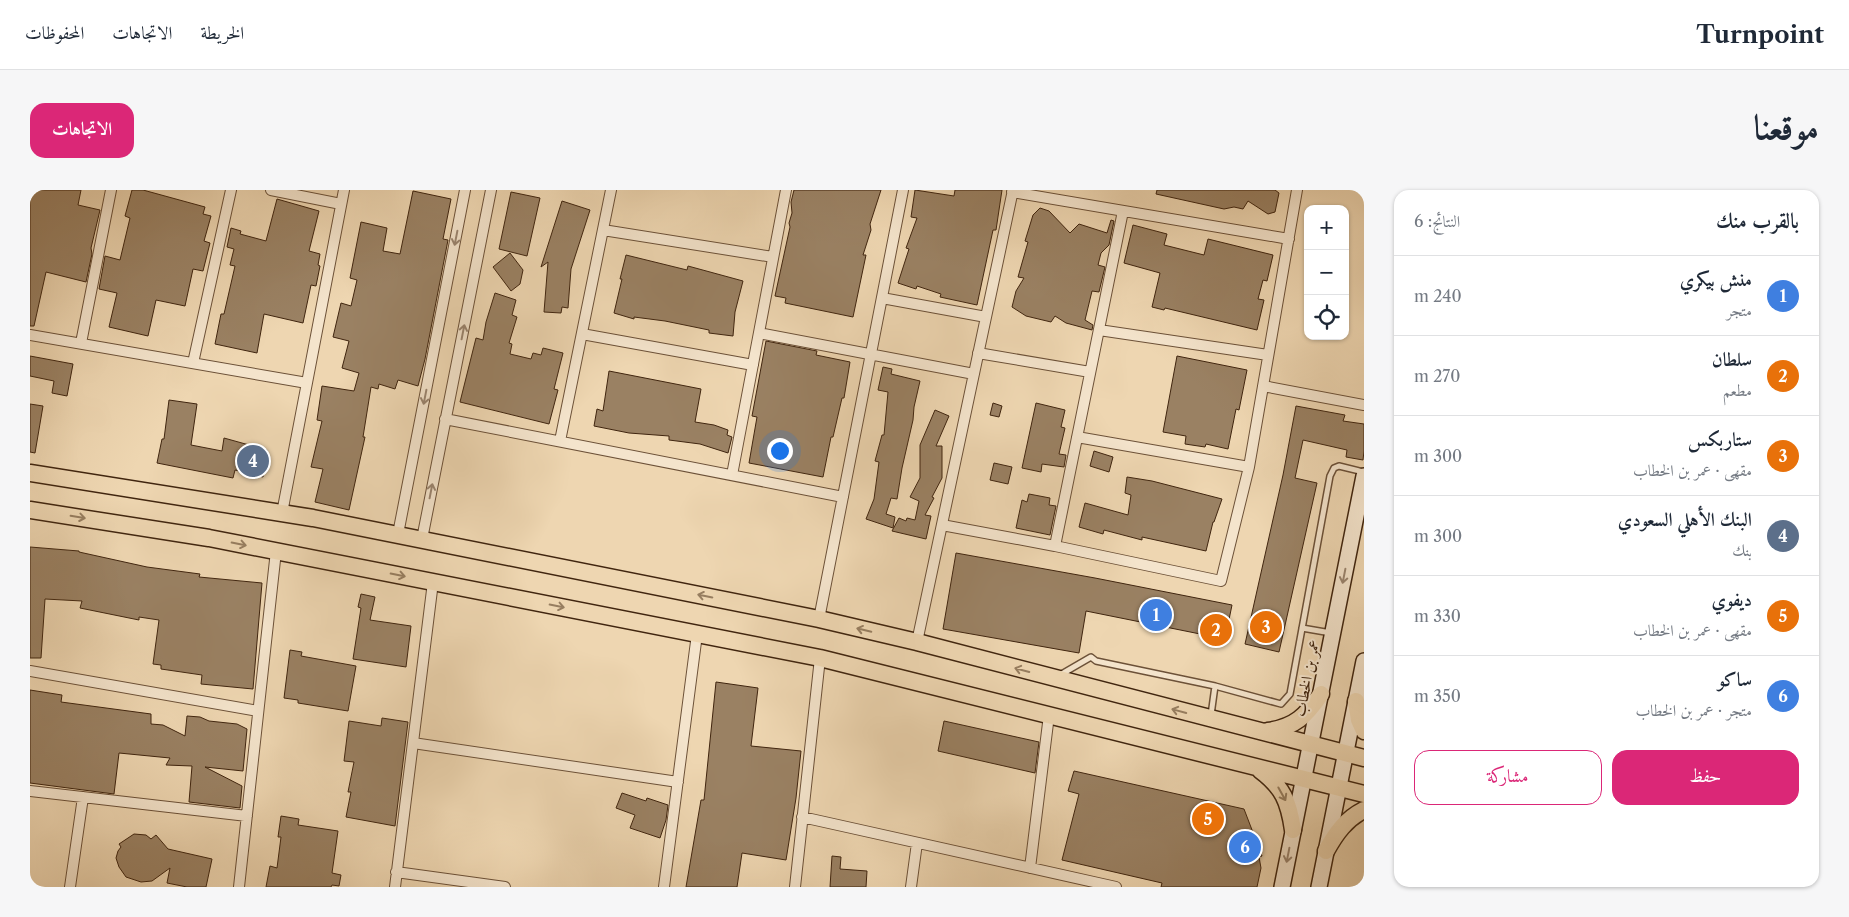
<!DOCTYPE html>
<html lang="ar">
<head>
<meta charset="utf-8">
<style>
	:root { --surface:#fff; --page:#f6f6f7; --text:#1f2937; --muted:#747a83; --line:#e0e1e3; --accent:#db2777 }
	body { margin:0; font-family:"Libre Caslon Text",Amiri,serif; background:var(--page); color:var(--text); direction:rtl }
	.controls { position:absolute; right:15px; top:15px; display:grid; overflow:hidden; border-radius:10px; box-shadow:0 1px 4px #0004 }
	.controls button { width:45px; height:45px; display:grid; place-items:center; padding:0; border:0; border-bottom:1px solid var(--line); background:var(--surface); color:var(--text); font:25px sans-serif }
	.you { position:absolute; left:749px; top:260px; width:18px; height:18px; margin:-12px; border:4px solid #fff; border-radius:50%; background:#1a73e8; box-shadow:0 0 0 8px #1a73e833 }
	.badge { display:grid; place-items:center; width:32px; height:32px; border-radius:50%; background:var(--accent); color:#fff; font-size:16px; font-weight:700 }
	.pin { position:absolute; translate:-50% -50%; border:2px solid #fff; box-shadow:0 1px 5px #0006 }
	.list { margin:0; padding:0; list-style:none }
	h2 { display:flex; justify-content:space-between; align-items:center; height:65px; margin:0; padding:0 20px; font-size:21px }
	h2 small { font-size:16px; font-weight:400; color:var(--muted) }
	.list li { display:grid; grid-template-columns:32px 1fr auto; gap:15px; align-items:center; box-sizing:border-box; height:80px; padding:0 20px; border-top:1px solid var(--line) }
	.list b { display:block; font-size:19px; white-space:nowrap }
	.list p { margin:0; font-size:16px; white-space:nowrap; color:var(--muted) }
	.list em { font-size:16px; font-style:normal; color:var(--muted) }
	.actions { display:flex; gap:10px; padding:15px 20px }
	.actions a { flex:1; padding:11px 0; border:1px solid var(--accent); border-radius:15px; text-align:center; font-size:18px; color:var(--accent) }
	.actions .main { background:var(--accent); color:#fff }
	.icon { flex:none; width:28px; height:28px; fill:none; stroke:currentColor; stroke-width:2; stroke-linecap:round; stroke-linejoin:round }
	.map { position:relative; flex:none; width:1334px; height:697px; overflow:hidden; direction:ltr; border-radius:15px }
	header { display:flex; align-items:center; gap:30px; box-sizing:border-box; height:70px; padding:0 25px; background:var(--surface); border-bottom:1px solid var(--line) }
	header strong { font-size:24px }
	nav { display:flex; gap:28px; margin-inline-start:auto; font-size:18px }
	.intro { display:flex; align-items:center; justify-content:space-between; box-sizing:border-box; height:120px; padding:0 30px }
	h1 { margin:0; font-size:35px }
	.button { padding:12px 22px; border-radius:15px; background:var(--accent); color:#fff; font-size:18px; font-weight:700 }
	main { display:flex; gap:30px; padding:0 30px }
	aside { flex:1; background:var(--surface); border-radius:15px; box-shadow:0 1px 4px #0004 }
	.map>svg:first-child { display:block }
	.building { fill:#9a8163; stroke:#40250f }
	.lines { fill:none; stroke-linecap:round; stroke-linejoin:round }
	.lane-casing { stroke:#6c5138; stroke-width:8 }
	.street-casing { stroke:#6c5138; stroke-width:12 }
	.secondary-casing { stroke:#40250f; stroke-width:18 }
	.primary-casing { stroke:#40250f; stroke-width:19 }
	.lane { stroke:#f4e4cc; stroke-width:5 }
	.street { stroke:#f4e4cc; stroke-width:10 }
	.secondary { stroke:#f4e4cc; stroke-width:15 }
	.primary { stroke:#eed6b1; stroke-width:16 }
	.oneway { stroke:#9a846e }
	.oneway2 { stroke:#977e60 }
	.labels { text-anchor:middle; dominant-baseline:central; stroke-width:4; stroke-linejoin:round; paint-order:stroke }
	.street-label { font-size:16px; fill:#40250f; stroke:#f4e4cc }
</style>
</head>
<body>
<header>
<strong>Turnpoint</strong>
<nav><a>الخريطة</a><a>الاتجاهات</a><a>المحفوظات</a></nav>
</header>
<div class="intro"><h1>موقعنا</h1><a class="button">الاتجاهات</a></div>
<main>
<aside>
<h2>بالقرب منك<small>النتائج: 6</small></h2>
<ul class="list">
<li><span class="badge" style="background:#3f7fe0">1</span><div><b>منش بيكري</b><p>متجر</p></div><em>240 m</em></li>
<li><span class="badge" style="background:#e8710a">2</span><div><b>سلطان</b><p>مطعم</p></div><em>270 m</em></li>
<li><span class="badge" style="background:#e8710a">3</span><div><b>ستاربكس</b><p>مقهى · عمر بن الخطاب</p></div><em>300 m</em></li>
<li><span class="badge" style="background:#5c6f8a">4</span><div><b>البنك الأهلي السعودي</b><p>بنك</p></div><em>300 m</em></li>
<li><span class="badge" style="background:#e8710a">5</span><div><b>ديفوي</b><p>مقهى · عمر بن الخطاب</p></div><em>330 m</em></li>
<li><span class="badge" style="background:#3f7fe0">6</span><div><b>ساكو</b><p>متجر · عمر بن الخطاب</p></div><em>350 m</em></li>
</ul>
<div class="actions"><a class="main">حفظ</a><a>مشاركة</a></div>
</aside>
<div class="map">
<svg width="1334" height="697" viewBox="0 0 1334 697">
	<rect width="100%" height="100%" fill="#eed6b1"/>
	<filter id="stains"><feTurbulence type="fractalNoise" baseFrequency=".004" numOctaves="4"/><feColorMatrix values="0 0 0 0 .2 0 0 0 0 .09 0 0 0 0 .02 0 0 0 .5 -.17"/></filter>
	<radialGradient id="worn" r=".72"><stop offset=".6" stop-color="#630" stop-opacity="0"/><stop offset="1" stop-color="#630" stop-opacity=".3"/></radialGradient>
	<path class="building" d="M0,0H51L48,15L70,20L61,58L62,64L56,92L16,82L4,136H0Z
		M102,0H113L175,17L173,24L181,26L174,51L180,53L173,81L163,79L155,116L126,110L118,146L79,137L87,103L69,99L75,66L90,70L100,28L95,26Z
		M764,0H851L840,34L841,40L833,65H836L823,127L755,113L756,108L745,106L760,37L759,33L762,23L761,12Z
		M885,0L924,6L925,0H972L966,40H963L947,115L910,107L911,104L887,96L886,99L868,93L879,59L876,58L887,28L881,27Z
		M1127,0H1245L1249,3L1245,22L1238,24L1218,11L1213,19L1204,17L1194,19L1126,4Z
		M383,1L421,9L413,49L418,50L395,169L388,196L368,190L365,199L349,194L348,199L341,197L333,247H335L319,320L285,312L293,279L281,277L292,231L287,230L292,196L324,201L329,183L312,178L319,151L303,147L311,113L321,116L327,90L320,88L331,32L357,38L353,61L370,64Z
		M481,2L510,8L497,66L469,59Z
		M247,9L289,21L279,61L290,64L288,75L290,76L286,96L281,95L273,133L234,124L227,163L185,154L191,124H194L205,76L200,75L204,59L197,57L201,38L211,41L210,44L236,51Z
		M532,11L560,20L541,79L538,118L532,117L531,123L514,122L518,72L511,77Z
		M1010,18L1019,21L1040,43L1049,34L1077,43L1081,30L1084,31L1079,55L1071,63L1068,75L1075,77L1069,102L1062,101L1055,130L1063,135L1062,140L1036,133L1025,126L1021,132L996,126L982,117L986,101L994,88L988,87L998,52L995,51L1003,25Z
		M1103,35L1137,44L1134,55L1174,65L1178,49L1243,65L1237,91L1233,90L1228,109L1234,110L1227,140L1135,118L1134,120L1122,117L1130,83L1094,73Z
		M480,63L493,80L490,94L481,101L463,77Z
		M596,65L657,80L658,76L713,91L705,122L703,146L679,143V140L635,131L604,127V129L584,123L592,89H590Z
		M465,103L486,110L482,125L487,127L479,153L482,154L480,164L501,169L503,163L511,165L513,158L533,163L524,199L528,200L519,234L430,212L446,148L453,150L456,132Z
		M736,151L787,161L786,165L820,172L814,208H812L803,247H801L793,287L719,273L727,227L722,226Z
		M0,166L43,174L37,206L22,203L24,191L0,186Z
		M1147,166L1217,180L1209,220L1206,219L1198,259L1176,254L1175,257L1155,254L1156,246L1133,242Z
		M853,177L862,179L861,184L890,191L884,217L883,230L872,278L867,309L861,308L856,324L865,327L863,338L836,329L844,309L849,272L845,271L852,245H854L858,202L848,200Z
		M579,181L671,199L665,232L684,235L698,240L697,245L702,247L698,263L670,254L639,250V246L599,243L564,236L567,219L573,221Z
		M139,210L167,214L161,255L192,261L194,248L237,260L233,287L205,280L203,288L127,273L132,249H134Z
		M963,213L972,216L969,227L960,225Z
		M1006,213L1035,220L1031,237L1035,238L1029,264L1036,265L1034,277L1012,274L1011,282L992,278Z
		M0,214L13,216L5,263L0,262Z
		M1266,216L1315,225L1313,231L1334,234V261L1333,270L1316,267L1317,260L1273,250L1265,288L1287,293L1249,462L1215,454L1253,285Z
		M905,220L919,226L906,256H912V288L902,307L904,308L895,325L901,326L896,349L862,341L869,328L876,331L877,328L885,330L889,311L880,307L890,288V255Z
		M1064,261L1083,267L1079,282L1060,276Z
		M964,273L982,277L978,294L960,290Z
		M1097,287L1122,291L1192,309L1184,332H1183L1176,361L1112,347V350L1074,340L1073,344L1049,337L1055,313L1098,325L1101,305L1095,303Z
		M999,304L1020,308L1019,315L1026,316L1020,345L986,338L992,310L997,312Z
		M0,357L49,361V362L117,377L170,384L169,387L232,393L223,499L171,494L172,485L131,479V475L123,474L129,430L109,427V430L50,418L52,411L15,409L11,468H0Z
		M926,363L1065,388L1202,415L1195,449L1056,421L1049,463L913,439Z
		M331,404L345,407L340,430L381,436L376,477L323,469L331,418L328,417Z
		M260,460L272,462L271,466L326,476L318,521L268,513V510L254,508Z
		M686,492L728,498L721,556L771,561L766,608L756,670L712,663L707,697H656L671,610H674Z
		M0,500L32,505L31,512L121,524V534L133,535L155,546L157,526L170,527L179,531L207,534L217,539L213,581L175,577L212,596L210,618L159,612L162,576L136,575L140,568L89,563L84,604L0,593Z
		M352,528L378,532L365,636L316,627L321,602H318L324,572L314,571L319,531L351,536Z
		M914,531L1009,552L1005,583L908,561Z
		M1044,581L1214,619L1232,666L1229,667L1231,678L1227,697H1131L1132,693L1032,670L1049,604L1038,601Z
		M592,603L616,611L617,608L638,615L636,630L630,648L600,638L605,625L586,618Z
		M251,626L269,629L268,635L308,641L302,683L311,685L309,696L302,695L301,697H236L240,676L247,678L251,647H248Z
		M104,644L116,645L121,649L126,645L138,659L182,669L176,697H157L137,693L140,678L122,691L111,692L96,687L89,677L86,668L88,661L91,657L89,654Z
		M802,666L811,667L810,679L837,681L836,697H800Z"/>
	<g class="lines">
		<g class="lane-casing">
			<path id="lane" d="M1272,438L1301,443
				M1030,485L1061,467L1066,471L1185,496L1251,514L1260,504L1300,286L1304,278L1309,276L1334,282
				M1181,525L1185,496"/>
		</g>
		<g class="street-casing">
			<path id="street" d="M241,0L311,14
				M982,2L1259,49
				M573,40L743,67
				M852,108L956,127
				M1069,140L1238,165
				M729,143L944,184
				M552,144L723,175
				M0,145L277,193
				M51,153L81,0
				M948,163L1060,182
				M163,173L201,0
				M1233,196L1334,215
				M415,229L813,307
				M1047,247L1219,277
				M530,251L581,0
				M702,285L756,0
				M252,323L314,0
				M912,335L1025,356L1191,391L1219,277L1267,0
				M368,344L435,0
				M392,349L461,0
				M1025,356L1093,21
				M789,429L873,0
				M887,452L983,0
				M0,481L228,521
				M383,553L648,592
				M0,601L217,626
				M772,627L1086,697
				M1000,678L1019,525
				M366,682L475,697
				M40,697L53,607
				M209,697L246,361
				M365,697L403,392
				M634,697L667,444
				M765,697L790,468
				M881,697L887,653"/>
		</g>
		<g class="secondary-casing">
			<path id="secondary" d="M1252,697L1334,286
				M1289,697L1334,471"/>
		</g>
		<g class="primary-casing">
			<path id="primary" d="M0,283L283,328L789,429L887,452L1334,568
				M0,320L179,348L790,468L1334,604
				M1326,511L1329,530L1334,541
				M1238,541C1265,537 1276,526 1291,504
				M1230,580C1253,597 1259,612 1263,640
				M1296,661C1306,643 1316,629 1334,620"/>
		</g>
		<use href="#lane" class="lane"/>
		<use href="#street" class="street"/>
		<use href="#secondary" class="secondary"/>
		<use href="#primary" class="primary"/>
	</g>
	<defs><path id="oneway-shaft" d="M-6 0H5M1.5-3L5.5 0L1.5 3" fill="none" stroke-width="1.6" stroke-linecap="round" stroke-linejoin="round" transform="scale(1.25)"/></defs>
	<g class="oneway">
		<use href="#oneway-shaft" transform="translate(426 48) rotate(101)"/>
		<use href="#oneway-shaft" transform="translate(433 142) rotate(-79)"/>
		<use href="#oneway-shaft" transform="translate(395 207) rotate(101)"/>
		<use href="#oneway-shaft" transform="translate(401 301) rotate(-79)"/>
		<use href="#oneway-shaft" transform="translate(1314 386) rotate(101)"/>
		<use href="#oneway-shaft" transform="translate(1258 665) rotate(101)"/>
	</g>
	<g class="oneway2">
		<use href="#oneway-shaft" transform="translate(48 327) rotate(9)"/>
		<use href="#oneway-shaft" transform="translate(209 354) rotate(11)"/>
		<use href="#oneway-shaft" transform="translate(368 385) rotate(11)"/>
		<use href="#oneway-shaft" transform="translate(675 406) rotate(-169)"/>
		<use href="#oneway-shaft" transform="translate(527 416) rotate(11)"/>
		<use href="#oneway-shaft" transform="translate(834 440) rotate(-167)"/>
		<use href="#oneway-shaft" transform="translate(992 480) rotate(-165)"/>
		<use href="#oneway-shaft" transform="translate(1149 521) rotate(-165)"/>
		<use href="#oneway-shaft" transform="translate(1252 604) rotate(61)"/>
	</g>
	<g class="labels">
		<g class="street-label">
			<text transform="translate(1276 488) rotate(-79)">عمر بن الخطاب</text>
		</g>
	</g>
	<rect width="100%" height="100%" filter="url(#stains)"/>
	<rect width="100%" height="100%" fill="url(#worn)"/>
</svg>
<div class="controls">
<button>+</button>
<button>−</button>
<button><svg class="icon" aria-label="locate" viewBox="0 0 24 24"><circle cx="12" cy="12" r="6"/><path d="M12 2v4M12 18v4M2 12h4M18 12h4"/></svg></button>
</div>
<div class="you"></div>
<div class="pin badge" style="left:1126px;top:425px;background:#3f7fe0">1</div>
<div class="pin badge" style="left:1186px;top:440px;background:#e8710a">2</div>
<div class="pin badge" style="left:1236px;top:437px;background:#e8710a">3</div>
<div class="pin badge" style="left:223px;top:271px;background:#5c6f8a">4</div>
<div class="pin badge" style="left:1178px;top:629px;background:#e8710a">5</div>
<div class="pin badge" style="left:1215px;top:657px;background:#3f7fe0">6</div>
</div>
</main>
</body>
</html>
